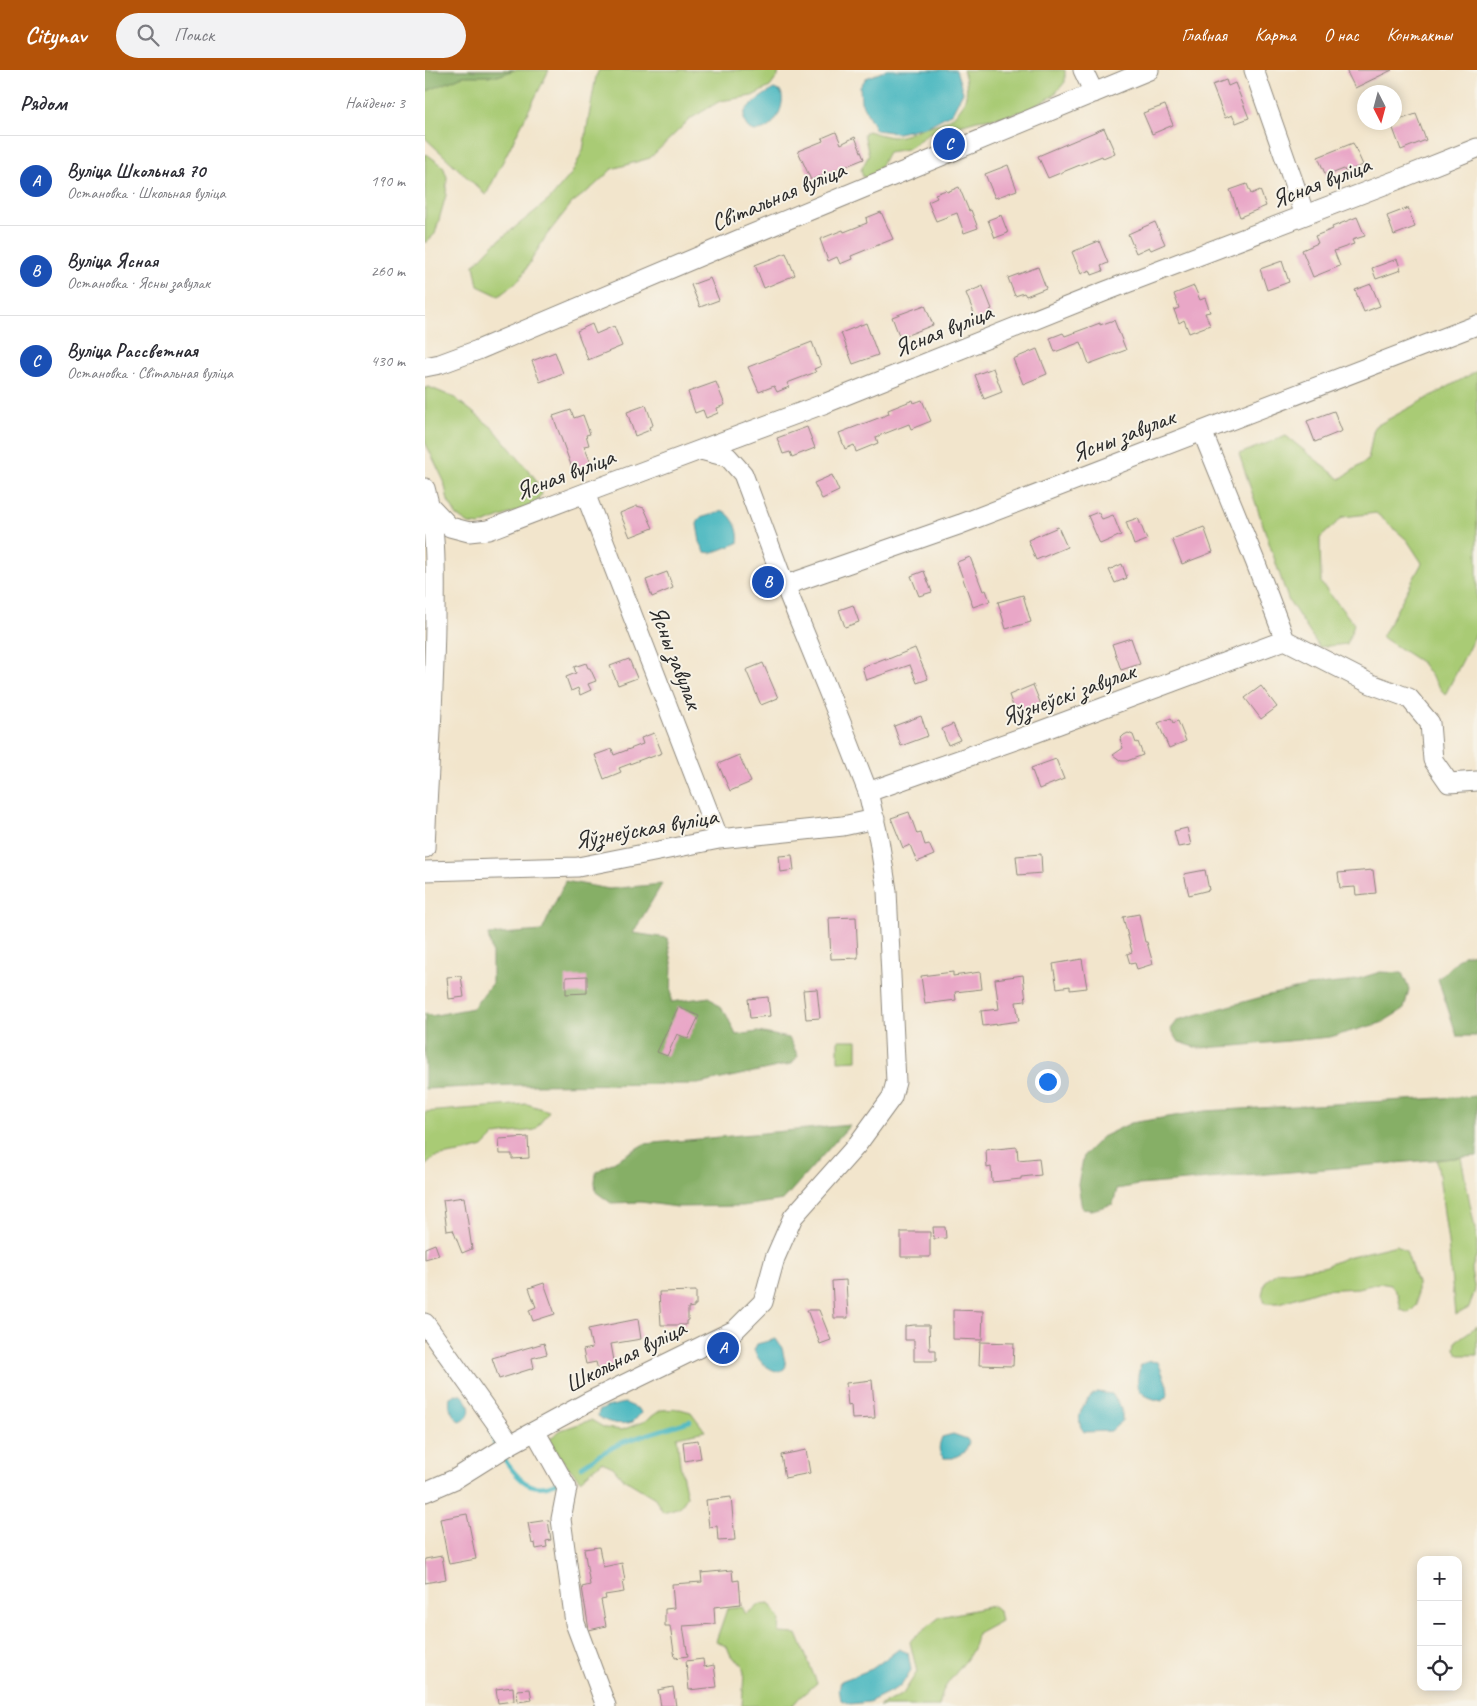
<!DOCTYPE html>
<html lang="ru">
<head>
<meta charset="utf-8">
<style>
	:root { --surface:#fff; --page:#f2f2f3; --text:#2b2b33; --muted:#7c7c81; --line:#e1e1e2; --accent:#b45309 }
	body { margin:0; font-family:Caveat,sans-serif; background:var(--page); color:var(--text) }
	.controls { position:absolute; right:15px; bottom:15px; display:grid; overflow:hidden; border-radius:10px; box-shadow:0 2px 12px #0003 }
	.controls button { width:45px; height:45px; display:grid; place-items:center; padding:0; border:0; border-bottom:1px solid var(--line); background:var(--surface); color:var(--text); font:25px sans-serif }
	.compass { position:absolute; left:932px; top:15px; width:45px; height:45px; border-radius:50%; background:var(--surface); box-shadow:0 2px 12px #0003; rotate:174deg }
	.you { position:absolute; left:622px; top:1011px; width:18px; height:18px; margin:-12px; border:4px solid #fff; border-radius:50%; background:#1a73e8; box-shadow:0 0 0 8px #1a73e833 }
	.badge { display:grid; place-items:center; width:32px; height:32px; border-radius:50%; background:var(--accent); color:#fff; font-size:16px; font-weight:700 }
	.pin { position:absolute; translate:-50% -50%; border:2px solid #fff; box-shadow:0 1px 5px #0006 }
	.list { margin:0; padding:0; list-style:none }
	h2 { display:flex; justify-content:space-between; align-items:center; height:65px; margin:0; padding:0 20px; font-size:21px }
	h2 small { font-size:16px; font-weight:400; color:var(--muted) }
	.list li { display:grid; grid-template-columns:32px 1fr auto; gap:15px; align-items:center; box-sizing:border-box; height:90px; padding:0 20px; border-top:1px solid var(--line) }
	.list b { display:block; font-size:19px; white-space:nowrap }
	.list p { margin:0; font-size:16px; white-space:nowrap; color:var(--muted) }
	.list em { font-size:16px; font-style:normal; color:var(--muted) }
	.icon { flex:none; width:28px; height:28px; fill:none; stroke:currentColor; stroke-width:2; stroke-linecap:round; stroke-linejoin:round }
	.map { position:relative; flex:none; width:1052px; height:1636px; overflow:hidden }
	header { display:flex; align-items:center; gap:30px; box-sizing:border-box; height:70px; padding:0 25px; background:var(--accent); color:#fff }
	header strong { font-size:24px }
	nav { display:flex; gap:28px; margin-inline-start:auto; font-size:18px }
	.search { width:350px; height:45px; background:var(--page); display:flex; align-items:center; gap:12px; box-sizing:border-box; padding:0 18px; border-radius:28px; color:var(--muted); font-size:19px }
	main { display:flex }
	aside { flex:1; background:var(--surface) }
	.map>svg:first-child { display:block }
	.green { fill:#a9cb74; stroke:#6a7b50 }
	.forest { fill:#86af66; stroke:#586d48 }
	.water { fill:#48b7c0; stroke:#3a7176 }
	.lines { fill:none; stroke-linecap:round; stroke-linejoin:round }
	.stream { stroke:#48b7c0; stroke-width:4.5 }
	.building { fill:#e9a7c7 }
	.minor-casing { stroke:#8e887c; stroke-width:21 }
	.minor { stroke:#fff; stroke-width:19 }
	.labels { text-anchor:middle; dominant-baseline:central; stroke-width:4; stroke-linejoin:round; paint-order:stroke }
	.street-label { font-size:24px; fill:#2b2b2b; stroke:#f7f3e8 }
</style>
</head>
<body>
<header>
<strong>Citynav</strong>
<div class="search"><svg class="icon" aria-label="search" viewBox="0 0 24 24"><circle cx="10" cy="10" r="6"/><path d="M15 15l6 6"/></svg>Поиск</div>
<nav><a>Главная</a><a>Карта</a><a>О нас</a><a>Контакты</a></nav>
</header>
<main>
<aside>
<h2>Рядом<small>Найдено: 3</small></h2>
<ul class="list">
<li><span class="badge" style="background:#1a4fb4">A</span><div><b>Вуліца Школьная 70</b><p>Остановка · Школьная вуліца</p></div><em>190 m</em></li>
<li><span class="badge" style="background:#1a4fb4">B</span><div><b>Вуліца Ясная</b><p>Остановка · Ясны завулак</p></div><em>260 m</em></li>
<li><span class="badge" style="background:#1a4fb4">C</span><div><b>Вуліца Рассветная</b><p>Остановка · Світальная вуліца</p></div><em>430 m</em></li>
</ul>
</aside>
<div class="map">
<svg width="1052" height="1636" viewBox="0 0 1052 1636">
	<rect width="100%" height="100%" fill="#f7f3e8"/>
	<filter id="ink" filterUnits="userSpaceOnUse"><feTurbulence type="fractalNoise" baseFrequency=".02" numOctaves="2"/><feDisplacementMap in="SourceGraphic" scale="10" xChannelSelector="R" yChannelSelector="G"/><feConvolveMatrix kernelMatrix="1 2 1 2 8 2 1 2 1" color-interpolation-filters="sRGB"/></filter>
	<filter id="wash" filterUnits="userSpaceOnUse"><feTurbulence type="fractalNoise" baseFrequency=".0096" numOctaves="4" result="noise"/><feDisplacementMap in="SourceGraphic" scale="20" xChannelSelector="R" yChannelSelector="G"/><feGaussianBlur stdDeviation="1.12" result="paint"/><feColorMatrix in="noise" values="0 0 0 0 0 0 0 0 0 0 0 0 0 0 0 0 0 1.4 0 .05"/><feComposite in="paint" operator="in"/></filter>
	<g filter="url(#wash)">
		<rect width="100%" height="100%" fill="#f2e5cc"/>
		<path class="green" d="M0,0H124L61,125L0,68Z
			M174,0H354L353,6L345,17L327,26L295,31L265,49L225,88L187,99L168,117L147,133L121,166L95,209L74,226L53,216L49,195L68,175L124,130L147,103L158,80L171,6Z
			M538,0H640V12L628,26L602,40L576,47L552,50L531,56L506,62L482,79L463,82C456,93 454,108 438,107L436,100L444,85L439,64L442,61C451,63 461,67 469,67C481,66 489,61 499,57C505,55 512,55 518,52C541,41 546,23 538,0Z
			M0,84L3,85L18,96L22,107L21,125L10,164L0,173Z
			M1052,301V562L1020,625L997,593L957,567L997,493L982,470L951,443L918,447L895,468L896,513L929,554L922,574L894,577L863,529L814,384L861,366L915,409L943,390L949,357Z
			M4,317L30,328L69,359L109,407L117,424L110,434L55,455L44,454L32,446L23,431L19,411L0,372V318Z
			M413,970H432V990L413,991Z
			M102,1034L124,1041L110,1060L70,1065L58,1077L40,1082L10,1087L0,1096V1042Z
			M1036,1087L1052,1169V1184L1046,1201L1050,1220L1044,1238L1030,1245L1023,1173L1012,1090Z
			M972,1175L981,1181L992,1213V1235L984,1243L976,1240L973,1225L966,1215L954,1213L934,1218L895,1220L855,1233H840L837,1225L840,1212L852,1202L898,1197L922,1187Z
			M1052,1256V1285H1034L1030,1279L1031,1271Z
			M255,1339L266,1342L280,1361L252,1367L255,1394L262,1426L255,1437L238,1442L230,1428L197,1408L188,1397L177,1392L155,1410L134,1386L124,1369L136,1360L166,1350L180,1358L197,1360L220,1351L236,1340Z
			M344,1533L355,1549L354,1563L372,1564L392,1613L375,1627L367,1636H317L319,1603L317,1594L306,1586L302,1577L291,1571L302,1539L317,1537L321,1544L336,1534Z
			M568,1536L574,1541L576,1551L552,1564C550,1587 529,1601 518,1621C516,1625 516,1631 514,1636H454L478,1624L492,1602L485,1572L488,1568L515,1547Z"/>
		<path class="forest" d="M0,0H89L73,6H38L0,22Z
			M140,811L184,819L237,814L208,863L242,868L247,892L246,932L285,927L301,944L311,965L333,962L364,968L373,986L366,994L273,1014L88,1015L0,1019V943L6,946L48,938L67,913V883L63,865L117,861Z
			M1052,883V966H1032L1013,909L1038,885Z
			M955,902L977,903L984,919L979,939L956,953L905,967L810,976L773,978L754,972L746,959L753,950L844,925L883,916L923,912Z
			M1052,1026V1086L714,1115L692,1119L688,1134L667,1140L657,1139L653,1114L659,1085L677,1067L706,1053L780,1041Z
			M425,1055L358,1130L318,1136L252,1137L216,1132L186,1133L171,1122L170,1112L171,1102L219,1074Z"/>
		<path class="water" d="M462,0H531L538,22L527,43L503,56L473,63L451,60L436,32L435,17L441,8Z
			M349,19L356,22C362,38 345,67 326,60C319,56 317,46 321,40C325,34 343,22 349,19Z
			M299,441C309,448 315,460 313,473L287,483L280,482L275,472L272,454L275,448Z
			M351,1269L357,1278L361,1296L359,1299L354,1302C342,1299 333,1291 329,1280L332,1274Z
			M725,1291L733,1292L742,1315L743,1325L737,1331C713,1326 708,1318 716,1294Z
			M672,1322L687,1324L697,1339V1351L686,1361L659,1362C658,1360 655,1357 655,1354C652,1342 662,1327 672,1322Z
			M31,1324L37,1325C46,1333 49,1347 35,1352C27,1346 23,1337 25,1327Z
			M200,1333L214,1339L216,1343L208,1352C195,1355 183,1354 173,1346L174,1341L182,1337Z
			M528,1364L542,1369L544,1372L540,1382L528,1388H519C512,1382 514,1375 517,1367Z
			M474,1579L483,1583L486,1600L476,1616L444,1632L425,1634L416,1630L414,1619L416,1611L447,1599Z"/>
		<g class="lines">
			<path class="stream" d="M66,1358L70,1376
				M79,1389C94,1410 106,1425 133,1412
				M156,1397L174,1385L198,1372L265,1351"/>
		</g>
		<g id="blocks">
			<path class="building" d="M921,0H967L930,18Z
				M801,10L803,16L810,13L824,48L811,53L807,45L800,48L787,15Z
				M740,35L748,55L727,64L718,43Z
				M991,44L1001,70L976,80L966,53Z
				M679,58L690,83L678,88L677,86L623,108L613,86Z
				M411,62L416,74L430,67L439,89L386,110L373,81L398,71L397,68Z
				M928,73L938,95L920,102L919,99L901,106L893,87Z
				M583,95L592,120L570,128L560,104Z
				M822,114L826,124L835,120L841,136L815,147L805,120Z
				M534,117L544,141L546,140L553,158L539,163L532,143L511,151L503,132L512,128L510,124L521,120L522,122Z
				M983,138L990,157L969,165L962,146Z
				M456,142L468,169L426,186L427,189L415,194L412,187L403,191L395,169L418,160L419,162L442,153L441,148Z
				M576,145L583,163L570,168L563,150Z
				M932,147L940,166L927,170L929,174L909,181L915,196L888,207L877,180L893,173L890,166L908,159L907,157Z
				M730,152L740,174L726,180L724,177L711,183L703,164Z
				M674,171L683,193L676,196L678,201L667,205L665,200L656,204L647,182Z
				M361,183L370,205L339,218L330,195Z
				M972,189L976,200L951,209L947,198Z
				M857,191L864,212L842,220L835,199Z
				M613,197L621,218L601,226L599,223L590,226L583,208Z
				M285,208L294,230L275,237L266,215Z
				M946,214L955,236L939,242L930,220Z
				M558,216L567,239L565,240L567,245L552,251L541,223Z
				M769,216L775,230L780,228L785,242L780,243L785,255L764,263L759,250L754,253L749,240L754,238L749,224Z
				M500,235L508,255L475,268L467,247Z
				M689,250L701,280L664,294L656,272L630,282L625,268L638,263L640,266L675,253V255Z
				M441,253L453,285L428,294L416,263Z
				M167,254L171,264L189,256L197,276L163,290L152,261Z
				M387,272L396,296L389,299L391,302L362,313L364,317L352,322L349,316L334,322L323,297Z
				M612,279L622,304L598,314L588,289Z
				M130,282L138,303L115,312L107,291Z
				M568,298L577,322L559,329L550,305Z
				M291,312L300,335L292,338L293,343L281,348L278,340L270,343L263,322Z
				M488,330L489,333L497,330L506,351L486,359L484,354L451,367L453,373L431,382L429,375L420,379L414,363L464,344L463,340Z
				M221,335L228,355L224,357L225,360L210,366L202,342Z
				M146,340L149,348L158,345L165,364L161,365L164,375L159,376L168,398L150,406L128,346Z
				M909,341L917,361L890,372L882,351Z
				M382,357L390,378L367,387L365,382L358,384L352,368Z
				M407,405L414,421L397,429L389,413Z
				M212,436L219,438L228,458L205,467L195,443Z
				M673,442L677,449L688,445L696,465L675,474L663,446Z
				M713,448L722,470L709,475L701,452Z
				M633,457L642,477L611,490L603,470Z
				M779,457L788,482L757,494L747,469Z
				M545,487L558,521L561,520L565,531L548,537L532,492Z
				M697,494L702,508L690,513L684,500Z
				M499,501L507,522L494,526L486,506Z
				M242,502L248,518L227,527L221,510Z
				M598,525L606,552L581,559L573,532Z
				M428,535L434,552L420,557L414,540Z
				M706,568L715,594L696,600L687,574Z
				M490,578L503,609L492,613L485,595L441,610L437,597L461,588V590Z
				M204,589L212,608L193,615L185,596Z
				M161,593L163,598H165L171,611L163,614L166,620L155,625L153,618L146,621L141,607L151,603L149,597Z
				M338,593L353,628L336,635L321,600Z
				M608,615L617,637L592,647L584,625Z
				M836,616L852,637L836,649L820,628Z
				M496,646L503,666L476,676L469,656Z
				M746,648L748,653L753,651L761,671L744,678L733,653Z
				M528,654L535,670L523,675L517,659Z
				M229,663L237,683L224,688L223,687L194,698L196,702L179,709L170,685L187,679L189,685L218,674L216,668Z
				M703,663L708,665L711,673L713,672L718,685L702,691H696L688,685L698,678L695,669L699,665Z
				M314,685L326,712L305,721L293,694Z
				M631,689L639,709L614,719L606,698Z
				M484,742L492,764L496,763L500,775L504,774L509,785L492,792L485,775L478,778L466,748Z
				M762,758L766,775L753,777L749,761Z
				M616,784L617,803L593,805L591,786Z
				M367,785L369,800L356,802L354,786Z
				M780,800L784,820L764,825L759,804Z
				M948,800L951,823L931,825L930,817L915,818L913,803Z
				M714,844L720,872H722L728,894L712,899L710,893L705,894L702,884L707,882L698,847Z
				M431,847L433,888L406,889L404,848Z
				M657,889L662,918L645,920V916L632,918L628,894Z
				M528,902V906L555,902L557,919L530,922L531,930L500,934L496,906Z
				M598,905L601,931L591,932L594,951L558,956L556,941L574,939L570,909Z
				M36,906L39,927L24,929L22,907Z
				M162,906V923L141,924V907Z
				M392,919L395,948L381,949L378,920Z
				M343,927L345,946L325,948L323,929Z
				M253,937L274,946L263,969L252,964L242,986L232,982Z
				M103,1067L104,1088L87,1089V1084H75L74,1069Z
				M592,1077L593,1090L614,1088L616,1105L596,1107V1109L567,1112L566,1097L562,1098L561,1080Z
				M39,1127L47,1179L37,1183L28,1160L22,1161L18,1130Z
				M508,1157H520L521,1168L509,1169Z
				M476,1162H505V1187H476Z
				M10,1174L14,1185L0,1189V1178Z
				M421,1210L423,1248H409L407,1211Z
				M119,1213L130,1244L108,1251L104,1240L111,1237L104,1218Z
				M271,1221V1235H269V1237L263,1238V1250L261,1251V1255H236L234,1222Z
				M382,1240H394L406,1270L395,1274Z
				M528,1240L558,1241L557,1270L528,1269Z
				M213,1249L216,1269L186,1274L190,1296L173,1300L171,1292L161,1294L158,1280L167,1278L163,1259Z
				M489,1255H504L505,1280H511V1291H489V1270H480V1256Z
				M555,1272L589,1273L588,1296L554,1295Z
				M119,1273L122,1284L107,1288L109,1298L74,1309L67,1288Z
				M447,1310L450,1348L427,1349L426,1335L423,1336L421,1313Z
				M273,1370L276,1388L260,1391L258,1372Z
				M381,1380L385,1403L360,1408L356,1385Z
				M306,1427L310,1470L293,1471L292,1456L284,1457L281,1430Z
				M42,1444L51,1489L24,1494L15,1449Z
				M123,1450L126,1470L121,1471L122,1477L111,1479L110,1473L107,1474L103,1453Z
				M174,1477L178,1497L197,1493L200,1511H197L199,1522L180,1525L181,1529L176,1530L181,1556L164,1560L157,1517L165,1515L159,1479Z
				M17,1486L21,1509L0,1513V1489Z
				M307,1500L308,1511L314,1510L316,1534L289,1537L290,1554L258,1556L263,1586L250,1588L245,1556H240V1539L249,1538L247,1514L277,1512L276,1503Z
				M278,1589L279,1597L289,1595L292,1617L264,1620L261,1591Z
				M88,1617L89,1631L73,1633L71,1619Z
				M248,1617L251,1636H236L233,1620Z
				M105,1619L107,1630L93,1632L92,1620Z"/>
		</g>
	</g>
	<g filter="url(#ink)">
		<use href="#blocks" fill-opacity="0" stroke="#8e887c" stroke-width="1"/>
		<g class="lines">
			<g class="minor-casing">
				<path id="minor" d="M658,0L669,23
					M829,0L880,145
					M0,297L15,294L53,280L313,170L724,0
					M777,361L830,491L860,570L946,614L984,628L1005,653L1008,690L1024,713L1052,711
					M0,418C13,462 10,508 10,554C9,629 3,704 0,778
					M160,423L294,769
					M6,437L25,457L44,462L63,460L160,423L401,333L681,221L972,110L1052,78
					M361,515L536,454L1052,255
					M443,722L610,663L860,570
					M0,801L153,797L294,769L418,756L450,749
					M0,1253L86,1374
					M110,1361L142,1418L136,1449L150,1553L181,1636
					M0,1422L30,1409L86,1374L163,1332L310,1260L338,1232L350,1188L368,1147L432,1075L467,1027L471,1012L462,821L454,770L443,722L415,650L357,508L318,404L303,387L276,380"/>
			</g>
			<use href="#minor" class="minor"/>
		</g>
	</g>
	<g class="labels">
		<g class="street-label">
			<text transform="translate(896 112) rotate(-21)">Ясная вуліца</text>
			<text transform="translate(353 126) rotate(-23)">Світальная вуліца</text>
			<text transform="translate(518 260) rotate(-22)">Ясная вуліца</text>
			<text transform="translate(698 365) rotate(-21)">Ясны завулак</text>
			<text transform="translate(140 404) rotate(-21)">Ясная вуліца</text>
			<text transform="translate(251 587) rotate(69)">Ясны завулак</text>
			<text transform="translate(643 624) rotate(-20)">Яўзнеўскі завулак</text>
			<text transform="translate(221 758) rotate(-10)">Яўзнеўская вуліца</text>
			<text transform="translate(200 1286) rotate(-27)">Школьная вуліца</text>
		</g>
	</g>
</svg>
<div class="controls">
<button>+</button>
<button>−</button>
<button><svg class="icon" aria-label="locate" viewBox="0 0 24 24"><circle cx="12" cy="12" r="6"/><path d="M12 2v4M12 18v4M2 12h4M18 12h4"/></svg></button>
</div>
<svg class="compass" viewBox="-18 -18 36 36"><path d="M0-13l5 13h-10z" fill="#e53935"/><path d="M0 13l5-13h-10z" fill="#7c7c81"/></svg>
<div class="you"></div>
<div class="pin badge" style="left:298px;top:1278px;background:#1a4fb4">A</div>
<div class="pin badge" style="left:343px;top:512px;background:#1a4fb4">B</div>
<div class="pin badge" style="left:524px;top:74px;background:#1a4fb4">C</div>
</div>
</main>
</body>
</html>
